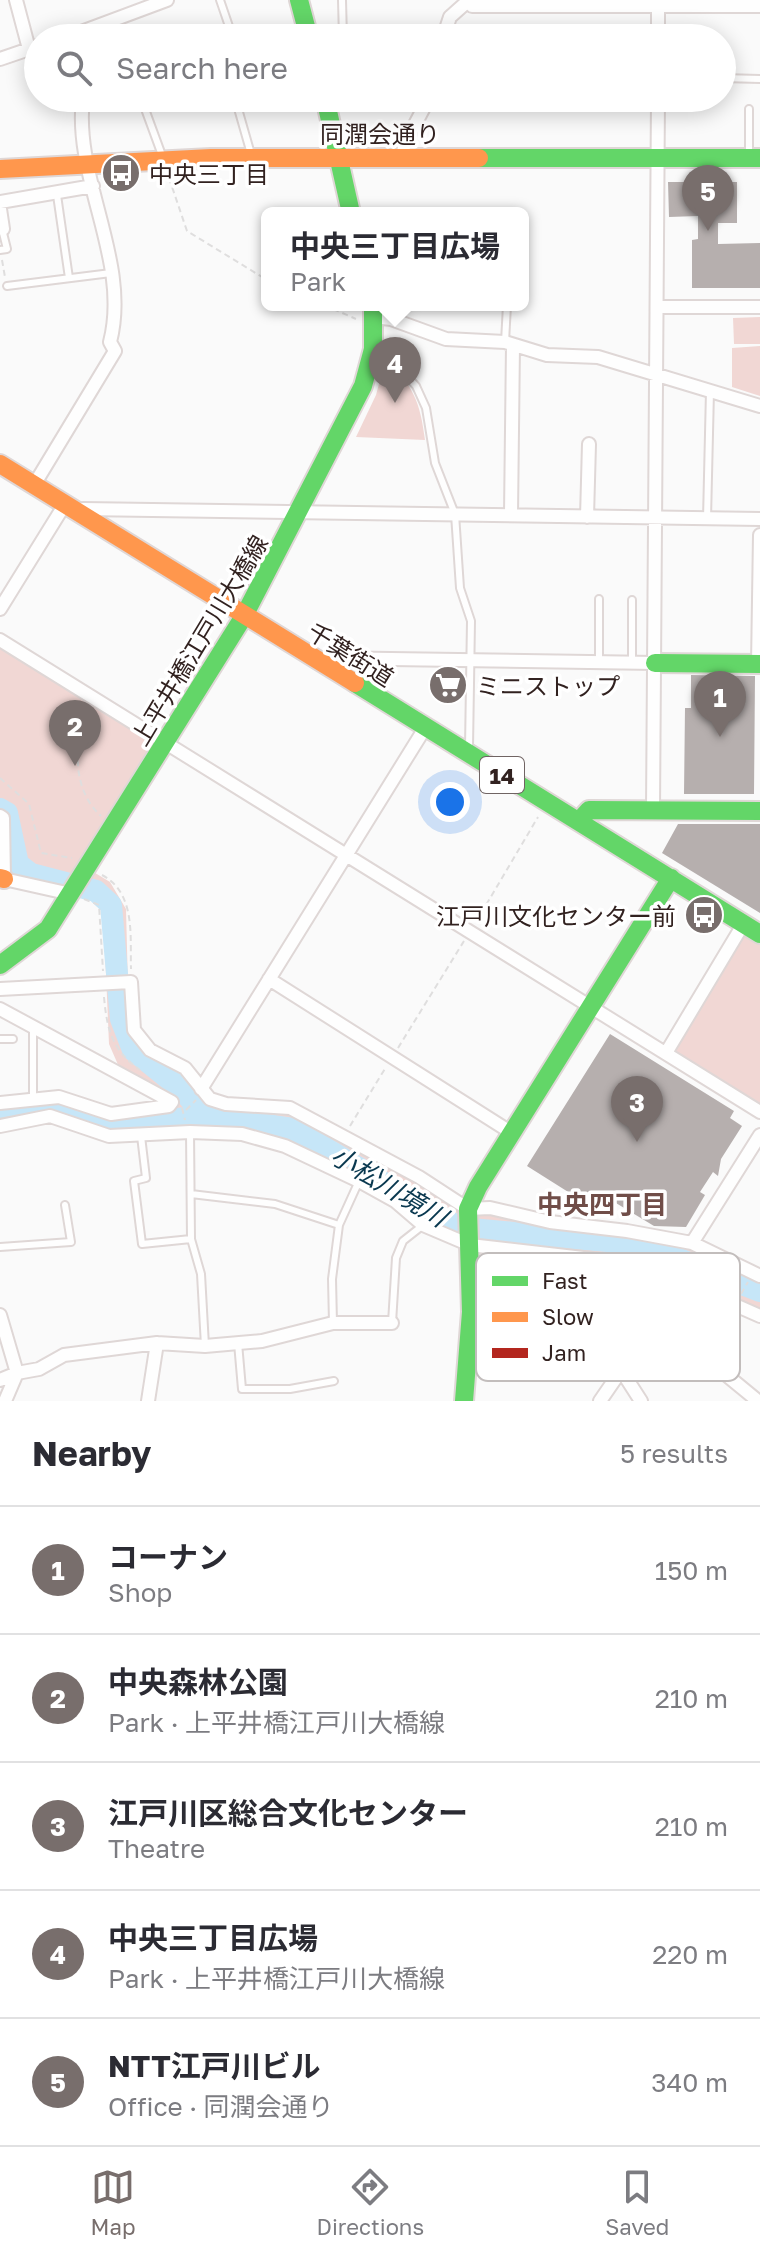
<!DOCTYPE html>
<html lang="en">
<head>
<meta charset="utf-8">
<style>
	:root { --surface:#fff; --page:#f2f2f3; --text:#2b2b33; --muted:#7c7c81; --line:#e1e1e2; --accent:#786e6c }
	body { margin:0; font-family:"Golos Text","Noto Sans JP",sans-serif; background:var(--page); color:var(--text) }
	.you { position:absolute; left:450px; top:802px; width:28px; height:28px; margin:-20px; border:6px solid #fff; border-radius:50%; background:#1a73e8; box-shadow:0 0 0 12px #1a73e833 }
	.badge { display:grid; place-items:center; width:52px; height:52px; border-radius:50%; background:var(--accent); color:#fff; font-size:26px; font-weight:700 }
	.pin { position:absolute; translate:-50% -66px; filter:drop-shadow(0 2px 4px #0008) }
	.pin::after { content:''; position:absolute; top:42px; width:28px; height:24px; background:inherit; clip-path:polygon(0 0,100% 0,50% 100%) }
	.popup { position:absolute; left:261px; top:207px; width:268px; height:104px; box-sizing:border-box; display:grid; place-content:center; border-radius:12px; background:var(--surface); filter:drop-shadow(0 2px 6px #0005); font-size:26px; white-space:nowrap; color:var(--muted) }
	.popup b { font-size:30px; color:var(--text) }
	.popup::after { content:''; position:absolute; left:50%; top:100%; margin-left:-16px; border:16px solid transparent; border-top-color:var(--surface) }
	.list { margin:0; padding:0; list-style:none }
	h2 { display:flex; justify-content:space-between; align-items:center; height:104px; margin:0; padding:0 32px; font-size:34px }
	h2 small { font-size:26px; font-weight:400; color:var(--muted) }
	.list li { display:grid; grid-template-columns:52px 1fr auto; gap:24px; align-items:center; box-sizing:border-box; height:128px; padding:0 32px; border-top:2px solid var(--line) }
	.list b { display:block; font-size:30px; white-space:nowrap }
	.list p { margin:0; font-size:26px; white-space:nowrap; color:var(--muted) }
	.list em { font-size:26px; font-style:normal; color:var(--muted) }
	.icon { flex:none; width:44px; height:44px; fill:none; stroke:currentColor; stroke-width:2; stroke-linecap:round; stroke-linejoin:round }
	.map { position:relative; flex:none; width:760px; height:1401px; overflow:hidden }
	.search { position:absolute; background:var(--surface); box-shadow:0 4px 20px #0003; left:24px; right:24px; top:24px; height:88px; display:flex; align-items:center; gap:20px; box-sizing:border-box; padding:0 28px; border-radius:44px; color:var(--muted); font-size:30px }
	.sheet { height:744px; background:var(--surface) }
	nav { display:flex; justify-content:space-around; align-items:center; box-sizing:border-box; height:112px; border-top:2px solid var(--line); background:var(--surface); font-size:22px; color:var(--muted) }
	nav a { display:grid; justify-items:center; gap:4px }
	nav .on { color:var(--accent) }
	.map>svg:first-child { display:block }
	.green { fill:#f1d7d4 }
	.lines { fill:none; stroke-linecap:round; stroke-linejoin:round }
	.river { stroke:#c6e6f8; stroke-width:22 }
	.building { fill:#b6afae }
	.lane-casing { stroke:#dfd7d6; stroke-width:10 }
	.street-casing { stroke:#dfd7d6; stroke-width:16 }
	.fast-casing { stroke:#dfd7d6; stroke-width:22 }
	.slow-casing { stroke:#dfd7d6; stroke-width:22 }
	.path { stroke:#dfdede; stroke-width:2; stroke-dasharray:6 4; stroke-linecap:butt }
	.lane { stroke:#fefefe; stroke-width:6 }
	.street { stroke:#fefefe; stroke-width:12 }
	.fast { stroke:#63d668; stroke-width:18 }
	.slow { stroke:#ff974d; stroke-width:18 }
	.labels { text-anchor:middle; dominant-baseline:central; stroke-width:7; stroke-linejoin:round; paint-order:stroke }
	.shield { fill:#fff; stroke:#706463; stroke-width:2 }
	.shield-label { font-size:22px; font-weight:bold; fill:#322220 }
	.street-label { font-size:24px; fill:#322220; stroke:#fff }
	.poi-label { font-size:24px; fill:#322220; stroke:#fff; text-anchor:start }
	.water-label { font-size:26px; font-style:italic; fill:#09384f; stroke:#fff }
	.neighbourhood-label { font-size:26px; font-weight:bold; fill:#704d48; stroke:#fff }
	.key { fill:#fff; stroke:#c2bdbc; stroke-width:2 }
	.key-label { font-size:22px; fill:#322220 }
</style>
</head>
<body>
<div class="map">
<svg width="760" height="1401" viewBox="0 0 760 1401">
	<rect width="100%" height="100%" fill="#fafafa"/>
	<path class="green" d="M760,317V344H734L733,318Z
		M760,346V396L732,387V348Z
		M386,358C413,386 420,401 425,440L356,437L376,395Z
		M0,642L161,743L87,868L110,882L126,909L129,1025L181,1072L192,1089L217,1107L289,1111L417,1179L460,1209L690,1245L760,1278V1313L660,1268L474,1242L439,1230L282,1140L109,1132L120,1118L175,1109L174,1098L119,1067L109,1044L103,904L79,892L7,877L0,815Z
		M744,929L760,939V1107L671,1052Z"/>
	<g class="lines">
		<path class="river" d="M0,809L7,813L18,864L31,874L96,891L111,905L121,1019L133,1050L180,1088L206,1116
			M0,1119L55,1108L80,1112L120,1125L206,1116L293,1129L460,1228L641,1244L760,1291"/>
	</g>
	<path class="building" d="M668,182H737V223H718V244L760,243V288H692V240L698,239V216L669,217Z
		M440,669L464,682L456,701L430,685Z
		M691,675L755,676L754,794H684L685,708H691Z
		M678,824H760V913L662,853Z
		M610,1034L734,1111L730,1118L742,1126L721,1159L718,1176L713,1172L700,1192L705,1195L686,1227L654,1226L601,1194L592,1207L527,1166Z
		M560,1315H574V1332H561Z
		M543,1334H561V1353L526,1351V1337Z"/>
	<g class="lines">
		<g class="lane-casing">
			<path id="lane" d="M220,0L233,38
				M342,0L343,38
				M722,78L760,79
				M141,98L163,158
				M235,98L251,154
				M329,101L343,98
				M146,103L162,98
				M749,109V154
				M57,195L69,278
				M0,250L7,249L2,229
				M7,286L111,273
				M505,342L507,305
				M376,350L386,353L416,386L426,408L435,463L455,514L460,588L471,621L469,747
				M707,519L710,391
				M599,599V662
				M632,663V600
				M33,1029V1098
				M0,1039H13
				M190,1132L191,1239L201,1274L205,1346
				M141,1136L146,1178L134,1181L142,1244L191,1239
				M191,1194L275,1204L339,1225L332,1279L333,1323
				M339,1225L359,1181
				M0,1247L71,1242L65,1205
				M392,1323L396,1258L403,1241L422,1226
				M238,1343L242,1389H290L334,1381"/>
		</g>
		<g class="street-casing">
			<path id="street" d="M16,0L29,49
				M468,1L472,6H760
				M65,38L167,0
				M443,38L450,17L469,0
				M658,38V1
				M0,59L38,46
				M403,157L404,145L429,98
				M0,202L93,186
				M0,209L3,229
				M657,307H760
				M374,317L391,319L446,339L505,342L547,355L598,357L760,406
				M34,485L115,351L110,342C131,261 73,179 83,98
				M83,509L760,519
				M511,514L513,345
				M587,517L589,444
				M0,609L65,504
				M0,640L760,1112
				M322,658L655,663
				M758,664L760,535
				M653,810L658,98
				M0,816L3,818L4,879L71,894
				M269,979L512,1133
				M0,989L131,982L134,1030L150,1050L185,1068L210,1099L226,1104L290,1108L419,1177L468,1209L490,1208L550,1222L627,1231L692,1243L760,1276
				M0,1009L172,1102L169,1106L111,1114L59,1097L0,1103
				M666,1053L744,923
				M201,1089L425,728
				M0,1126L50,1116L109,1136L190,1132L242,1134L285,1146L359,1181L395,1201L423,1225L470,1245L618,1262L658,1271L760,1316
				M692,1243L760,1135
				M0,1315L17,1373L0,1380
				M657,1318L758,1401
				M621,1370L641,1401
				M5,1401L17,1373L39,1369L64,1355L157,1343L205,1346L262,1341L333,1323H392
				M148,1401L157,1343
				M600,1401L682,1282"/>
		</g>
		<g class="fast-casing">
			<path id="fast" d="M299,0L309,38
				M325,98L351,213
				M479,158H760
				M655,663L760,664
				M355,683L760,934
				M579,821L589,810L760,811
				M0,965L48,929L244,616L363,386L373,349V305
				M464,1401L471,1312L468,1209L478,1187L671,878"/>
		</g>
		<g class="slow-casing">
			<path id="slow" d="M0,169L211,158H479
				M0,464L355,683
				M0,878L4,879"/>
		</g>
		<path class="path" d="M169,178L187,231L267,280
			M2,260L5,277
			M324,305L356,319
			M89,712C72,745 73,791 101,816
			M0,778L29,804L41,853L72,858
			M102,875C136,893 130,936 131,969
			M84,899L99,905L103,971
			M476,922L538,817
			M104,997C107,1030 112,1050 140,1070
			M398,1048L464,941
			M182,1108L185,1120
			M186,1110L196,1100
			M350,1126L386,1067
			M741,1294L748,1282
			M563,1344L609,1345L614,1358"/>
		<use href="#lane" class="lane"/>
		<use href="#street" class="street"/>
		<use href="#fast" class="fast"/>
		<use href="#slow" class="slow"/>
	</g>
	<defs>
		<g id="bus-disc" transform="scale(2)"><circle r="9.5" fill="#786e6c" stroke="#fff"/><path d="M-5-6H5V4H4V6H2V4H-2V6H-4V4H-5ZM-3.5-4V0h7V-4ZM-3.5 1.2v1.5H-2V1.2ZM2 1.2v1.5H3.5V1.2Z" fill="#fff"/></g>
		<g id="supermarket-disc" transform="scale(2)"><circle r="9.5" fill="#786e6c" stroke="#fff"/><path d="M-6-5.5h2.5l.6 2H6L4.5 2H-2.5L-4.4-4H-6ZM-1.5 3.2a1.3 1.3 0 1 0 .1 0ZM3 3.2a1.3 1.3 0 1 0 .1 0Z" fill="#fff"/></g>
	</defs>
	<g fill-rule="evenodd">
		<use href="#bus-disc" x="121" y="173"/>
		<use href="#supermarket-disc" x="448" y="685"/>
		<use href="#bus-disc" x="704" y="915"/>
	</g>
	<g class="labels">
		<rect class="shield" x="480" y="757" width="44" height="36" rx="6"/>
		<g class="shield-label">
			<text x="502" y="775">14</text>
		</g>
		<g class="street-label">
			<text x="380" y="133">同潤会通り</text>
			<text transform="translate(199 640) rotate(-59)">上平井橋江戸川大橋線</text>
			<text transform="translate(351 654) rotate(32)">千葉街道</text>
		</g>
		<g class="poi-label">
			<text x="149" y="173">中央三丁目</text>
			<text x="476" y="685">ミニストップ</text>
			<text x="676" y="915" text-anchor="end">江戸川文化センター前</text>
		</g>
		<g class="water-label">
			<text transform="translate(389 1186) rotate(31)">小松川境川</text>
		</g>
		<g class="neighbourhood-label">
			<text x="602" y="1204">中央四丁目</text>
		</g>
	</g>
	<rect x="476" y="1253" width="264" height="128" rx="12" class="key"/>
	<rect x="492" y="1276" width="36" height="10" fill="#63d668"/>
	<rect x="492" y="1312" width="36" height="10" fill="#ff974d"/>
	<rect x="492" y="1348" width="36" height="10" fill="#b3261e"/>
	<g class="key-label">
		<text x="542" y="1289">Fast</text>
		<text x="542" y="1325">Slow</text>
		<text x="542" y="1361">Jam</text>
	</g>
</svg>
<div class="you"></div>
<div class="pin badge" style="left:720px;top:737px">1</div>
<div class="pin badge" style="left:75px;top:766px">2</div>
<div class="pin badge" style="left:637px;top:1142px">3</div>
<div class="pin badge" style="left:395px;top:403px">4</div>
<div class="popup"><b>中央三丁目広場</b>Park</div>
<div class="pin badge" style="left:708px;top:231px">5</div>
<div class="search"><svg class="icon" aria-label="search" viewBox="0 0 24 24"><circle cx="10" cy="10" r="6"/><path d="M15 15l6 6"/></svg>Search here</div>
</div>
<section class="sheet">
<h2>Nearby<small>5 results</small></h2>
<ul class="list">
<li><span class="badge">1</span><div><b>コーナン</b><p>Shop</p></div><em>150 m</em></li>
<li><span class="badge">2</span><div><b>中央森林公園</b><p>Park · 上平井橋江戸川大橋線</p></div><em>210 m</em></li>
<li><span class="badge">3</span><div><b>江戸川区総合文化センター</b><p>Theatre</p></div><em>210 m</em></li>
<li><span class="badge">4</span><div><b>中央三丁目広場</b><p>Park · 上平井橋江戸川大橋線</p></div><em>220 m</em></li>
<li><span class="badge">5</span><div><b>NTT江戸川ビル</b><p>Office · 同潤会通り</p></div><em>340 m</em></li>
</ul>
</section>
<nav>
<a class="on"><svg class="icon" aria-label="map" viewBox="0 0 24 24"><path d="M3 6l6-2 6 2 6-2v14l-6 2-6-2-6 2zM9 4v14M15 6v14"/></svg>Map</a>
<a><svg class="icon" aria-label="directions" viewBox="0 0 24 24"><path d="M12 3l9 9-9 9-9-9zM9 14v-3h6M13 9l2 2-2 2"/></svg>Directions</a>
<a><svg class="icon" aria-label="saved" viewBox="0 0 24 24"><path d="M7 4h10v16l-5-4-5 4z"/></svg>Saved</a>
</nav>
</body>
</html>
